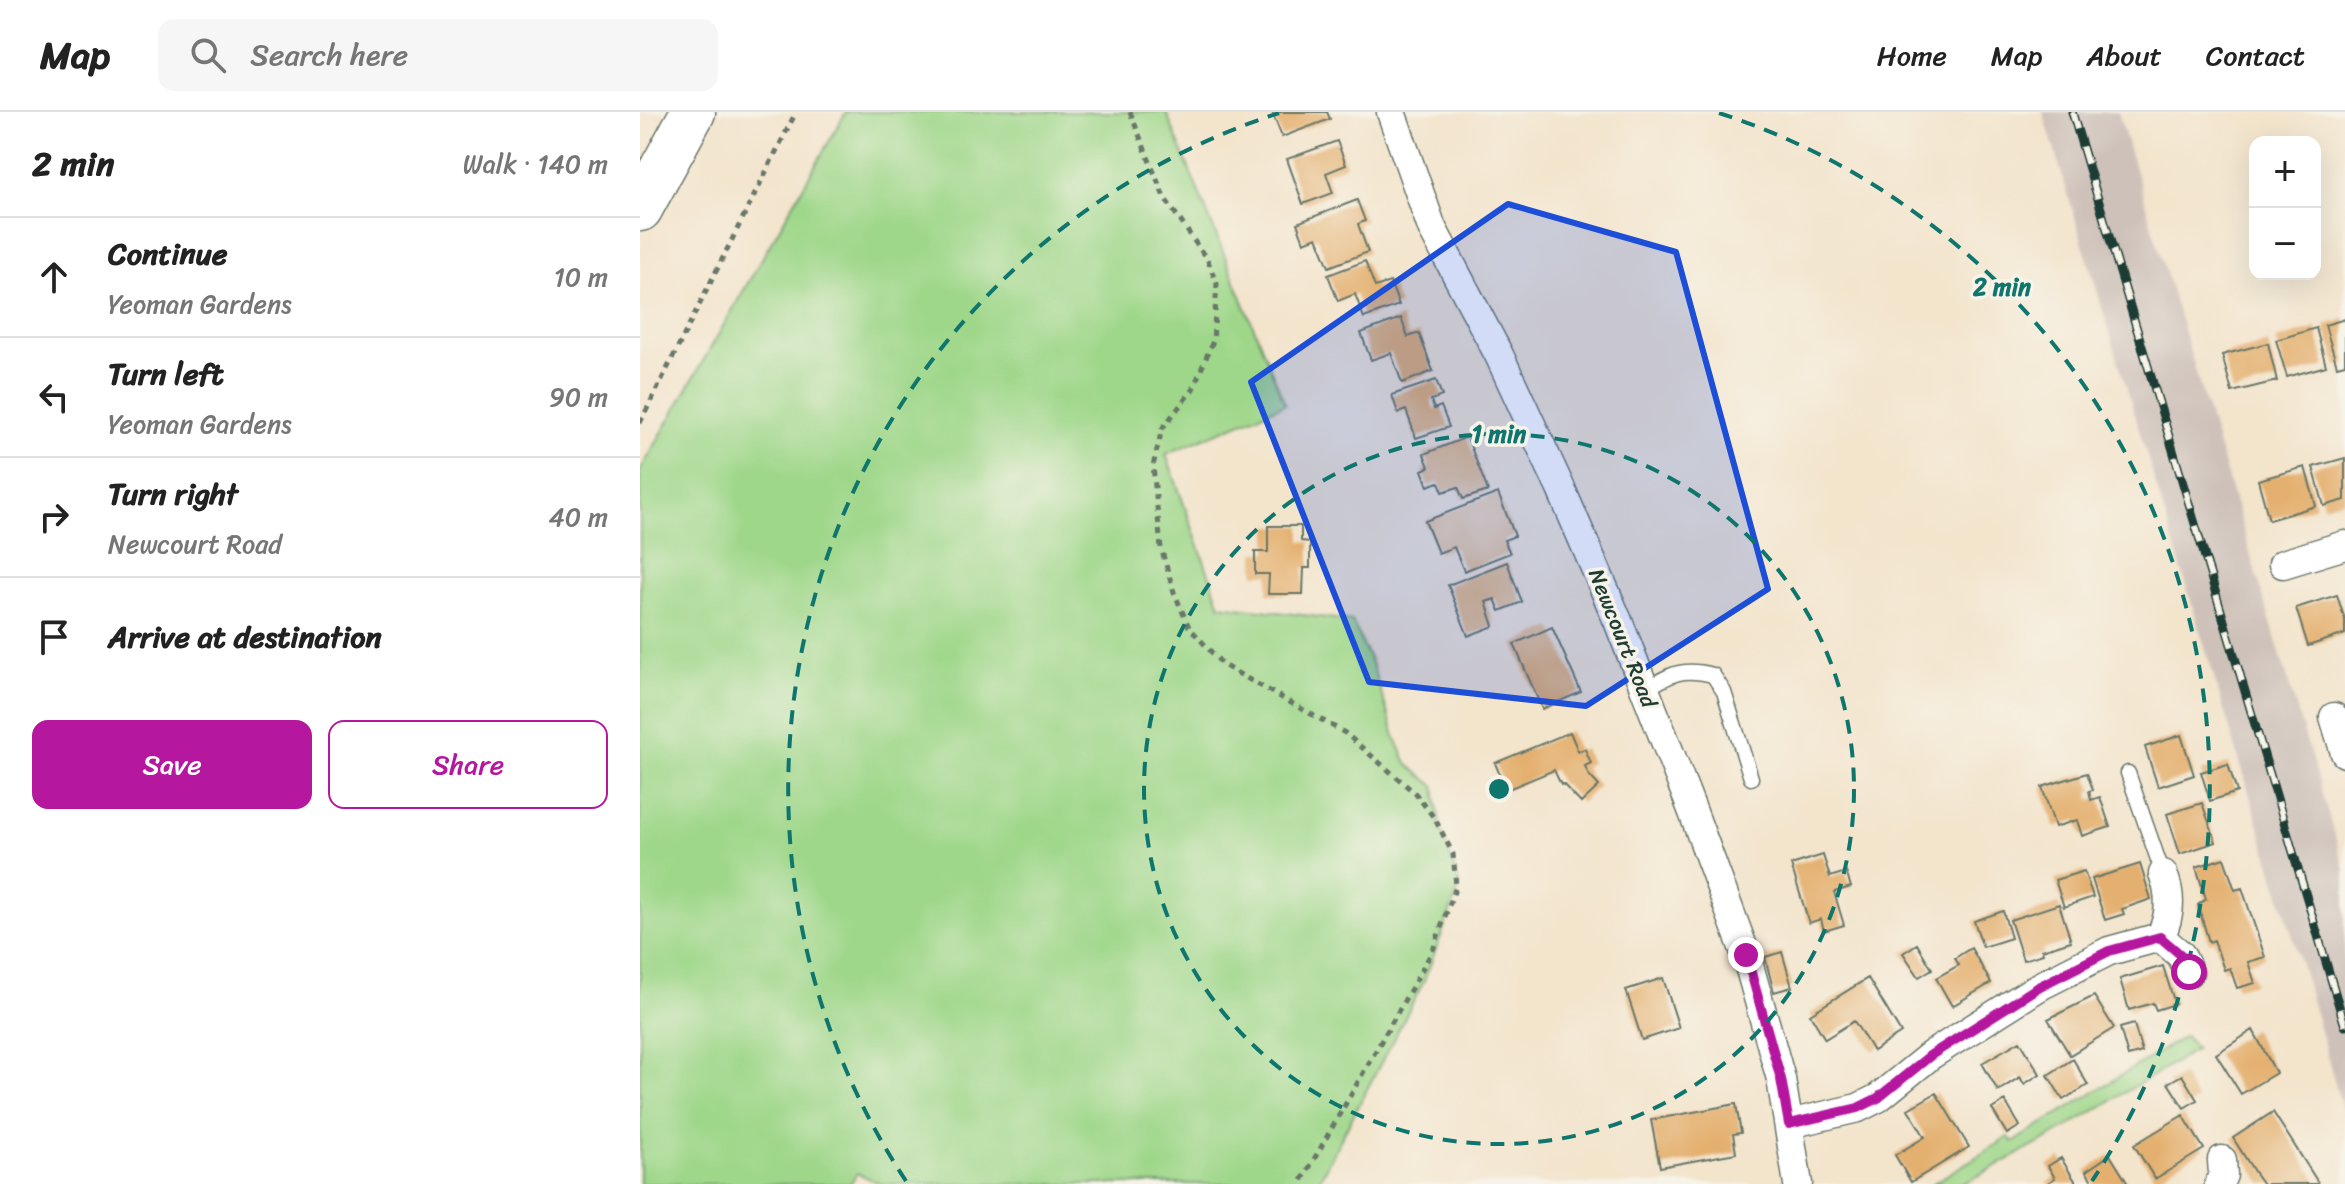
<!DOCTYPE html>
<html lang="en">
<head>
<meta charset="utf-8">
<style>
	:root { --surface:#fff; --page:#f6f6f6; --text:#222; --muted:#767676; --line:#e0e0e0; --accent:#b5179e }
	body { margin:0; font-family:Sriracha,sans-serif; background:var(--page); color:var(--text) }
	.controls { position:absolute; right:24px; top:24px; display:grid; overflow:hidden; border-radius:16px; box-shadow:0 8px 32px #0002 }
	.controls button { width:72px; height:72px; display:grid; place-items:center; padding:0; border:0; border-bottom:2px solid var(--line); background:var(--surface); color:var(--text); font:40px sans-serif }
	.stop { position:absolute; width:24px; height:24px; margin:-18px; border:6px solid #b5179e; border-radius:50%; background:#fff }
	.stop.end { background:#b5179e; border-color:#fff; box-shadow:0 2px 8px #0008 }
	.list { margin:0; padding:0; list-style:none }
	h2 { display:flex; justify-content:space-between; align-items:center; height:104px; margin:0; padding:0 32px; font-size:34px }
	h2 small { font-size:26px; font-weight:400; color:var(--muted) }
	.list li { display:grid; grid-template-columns:52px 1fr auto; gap:24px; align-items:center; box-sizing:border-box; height:120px; padding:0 32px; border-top:2px solid var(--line) }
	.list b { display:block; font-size:30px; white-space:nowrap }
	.list p { margin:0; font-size:26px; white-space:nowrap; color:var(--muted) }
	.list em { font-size:26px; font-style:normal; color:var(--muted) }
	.actions { display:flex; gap:16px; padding:24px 32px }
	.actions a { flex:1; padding:18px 0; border:2px solid var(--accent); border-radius:16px; text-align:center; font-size:28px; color:var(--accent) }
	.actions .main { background:var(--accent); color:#fff }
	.icon { flex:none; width:44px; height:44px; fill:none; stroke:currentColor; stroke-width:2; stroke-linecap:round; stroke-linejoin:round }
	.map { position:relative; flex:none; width:1705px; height:1072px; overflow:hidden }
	header { display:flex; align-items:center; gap:48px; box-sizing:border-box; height:112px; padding:0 40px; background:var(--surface); border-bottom:2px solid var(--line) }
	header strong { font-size:38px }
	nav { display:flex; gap:44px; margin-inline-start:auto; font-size:28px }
	.search { width:560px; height:72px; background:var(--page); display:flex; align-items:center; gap:20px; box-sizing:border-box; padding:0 28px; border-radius:16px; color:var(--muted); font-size:30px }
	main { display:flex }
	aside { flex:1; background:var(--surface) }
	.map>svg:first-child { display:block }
	.industrial { fill:#cec1ba }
	.green { fill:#9fd78a; stroke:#5f8a5f; stroke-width:2 }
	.building { fill:#e4b070 }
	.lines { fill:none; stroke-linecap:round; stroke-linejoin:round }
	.lane-casing { stroke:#697769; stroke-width:17 }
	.street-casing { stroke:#697769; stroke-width:31 }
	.highway-casing { stroke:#697769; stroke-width:47 }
	.path { stroke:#697769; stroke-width:5; stroke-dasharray:6 6; stroke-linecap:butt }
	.lane { stroke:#fff; stroke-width:14 }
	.street { stroke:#fff; stroke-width:28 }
	.highway { stroke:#fff; stroke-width:44 }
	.rail-casing { stroke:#1f3d34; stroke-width:9 }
	.rail { stroke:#f7f3e8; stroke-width:6; stroke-dasharray:18; stroke-linecap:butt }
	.route { stroke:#b5179e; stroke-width:10 }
	.marked { fill:#1d4ed8; fill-opacity:0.2; stroke:#1d4ed8; stroke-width:6; stroke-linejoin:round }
	.ring { fill:none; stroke:#0f766e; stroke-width:4; stroke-dasharray:14 10 }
	.labels { text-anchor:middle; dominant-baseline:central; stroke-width:7; stroke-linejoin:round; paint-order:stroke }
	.street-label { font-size:22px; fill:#1f3d34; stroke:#f7f3e8 }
	.centre { fill:#0f766e; stroke:#f7f3e8; stroke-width:4 }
	.ring-label { font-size:24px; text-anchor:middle; font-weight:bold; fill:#0f766e; stroke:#f7f3e8; stroke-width:7; stroke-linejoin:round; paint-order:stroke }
</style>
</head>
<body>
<header>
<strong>Map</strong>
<div class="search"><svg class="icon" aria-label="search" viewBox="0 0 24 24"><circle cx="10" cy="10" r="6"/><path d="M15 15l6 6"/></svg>Search here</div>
<nav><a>Home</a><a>Map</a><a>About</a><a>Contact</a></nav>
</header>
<main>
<aside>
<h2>2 min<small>Walk · 140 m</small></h2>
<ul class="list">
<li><svg class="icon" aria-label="ahead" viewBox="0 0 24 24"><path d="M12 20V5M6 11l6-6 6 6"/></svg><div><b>Continue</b><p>Yeoman Gardens</p></div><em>10 m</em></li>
<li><svg class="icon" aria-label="left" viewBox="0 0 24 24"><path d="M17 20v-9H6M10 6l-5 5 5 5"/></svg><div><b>Turn left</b><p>Yeoman Gardens</p></div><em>90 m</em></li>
<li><svg class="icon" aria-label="right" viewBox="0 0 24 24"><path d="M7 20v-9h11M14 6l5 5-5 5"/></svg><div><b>Turn right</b><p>Newcourt Road</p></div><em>40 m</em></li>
<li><svg class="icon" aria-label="arrive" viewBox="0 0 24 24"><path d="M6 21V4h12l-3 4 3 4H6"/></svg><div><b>Arrive at destination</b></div></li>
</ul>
<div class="actions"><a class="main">Save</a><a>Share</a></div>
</aside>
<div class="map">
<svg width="1705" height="1072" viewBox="0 0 1705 1072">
	<rect width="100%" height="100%" fill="#f7f3e8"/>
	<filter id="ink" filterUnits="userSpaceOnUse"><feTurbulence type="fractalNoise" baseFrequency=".0125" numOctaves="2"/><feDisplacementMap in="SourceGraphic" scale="16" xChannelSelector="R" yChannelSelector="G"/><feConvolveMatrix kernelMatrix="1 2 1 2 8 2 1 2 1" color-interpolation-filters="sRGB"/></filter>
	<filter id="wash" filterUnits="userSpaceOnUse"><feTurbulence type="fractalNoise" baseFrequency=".006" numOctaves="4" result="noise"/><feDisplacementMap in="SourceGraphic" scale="32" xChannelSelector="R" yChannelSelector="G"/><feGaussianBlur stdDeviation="1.8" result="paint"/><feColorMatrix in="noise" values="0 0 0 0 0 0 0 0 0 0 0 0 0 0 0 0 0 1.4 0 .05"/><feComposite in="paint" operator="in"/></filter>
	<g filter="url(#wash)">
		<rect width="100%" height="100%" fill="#f3e4cc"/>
		<path class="industrial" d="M1403,0H1478L1705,758V1006L1663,859Z"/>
		<path class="green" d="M206,0H526L645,292L526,342L580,493L712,509L732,553L756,627L768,653L795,674L800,714L820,774L784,869L677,1072H241L217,1061L210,1072H0V359Z
			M1545,924L1556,937L1413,1024L1323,1072H1292L1369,1025L1373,1030Z"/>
		<g id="blocks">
			<path class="building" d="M632,0H687L690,7L642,25Z
				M697,29L706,53L686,61L693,81L663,92L647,47Z
				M717,88L725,109L718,112L728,140L689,155L677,125L664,130L657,111Z
				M725,149L735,175L750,170L759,193L724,206L715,182L698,189L688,163Z
				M761,206L768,225L779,221L793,259L762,271L751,241L731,248L721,221Z
				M1705,207V252L1697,254L1685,213Z
				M1676,216L1686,254L1647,265L1636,228Z
				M1628,231L1637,269L1592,280L1582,243Z
				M796,268L802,284L791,288L794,297L801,294L809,315L776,326L766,298L758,301L752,283Z
				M827,325L848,379L823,387L818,375L803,380L799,370L788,374L782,358L789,355L784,342Z
				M1705,346V388L1684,394L1673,355Z
				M1665,355L1676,394L1629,408L1618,368Z
				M858,381L875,424L864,428L870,441L824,459L814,435L798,441L785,409Z
				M628,414H661V429L670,430V456H664L663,482H628L629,462H615V440H628Z
				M867,450L882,490L860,499L855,487L846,490L854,514L828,524L808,473Z
				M1697,483L1705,508V522L1668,534L1656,496Z
				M912,515L941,580L902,597L874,532Z
				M930,620L938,639L945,637L951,651L945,654L948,662L959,674L941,691L923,672L921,673L914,658L866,678L855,651Z
				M1541,623L1554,663L1518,675L1505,635Z
				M1588,652L1597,680L1570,689L1561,660Z
				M1447,661L1453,678L1449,679L1451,688L1460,685L1470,715L1442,724L1437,708L1415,715L1402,675Z
				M1562,691L1576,730L1540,742L1527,702Z
				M1183,743L1190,765L1206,760L1211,775L1194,780L1204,813L1184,819L1181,807L1169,811L1151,753Z
				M1584,746L1595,778L1602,776L1625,845L1608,850L1615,871L1597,876L1590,856L1584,858L1574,828L1569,830L1558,793L1566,787L1556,755Z
				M1500,752L1511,787L1482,797L1484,802L1465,808L1452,767Z
				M1444,759L1453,785L1424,795L1415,768Z
				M1419,792L1431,829L1402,838L1403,842L1383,848L1370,808Z
				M1363,799L1371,826L1343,835L1334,809Z
				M1277,832L1292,857L1279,865L1263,841Z
				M1331,836L1351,871L1312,894L1296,866L1319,853L1315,846Z
				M1142,840L1152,875L1134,880L1125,845Z
				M1523,854L1535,892L1516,898L1513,891L1489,898L1480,867Z
				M1023,866L1039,916L1002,928L986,878Z
				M1228,866L1261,921L1233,939L1214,909L1185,927L1170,902Z
				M1454,884L1474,916L1430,943L1408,907Z
				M1494,912L1502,940L1488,944L1480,916Z
				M1613,918L1636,961L1601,982L1576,942Z
				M1380,929L1400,962L1384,972L1380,965L1358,979L1342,951Z
				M1433,947L1448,973L1423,988L1408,963Z
				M1542,963L1557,988L1544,996L1528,971Z
				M1296,981L1329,1035L1271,1070L1255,1043L1285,1025L1268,997Z
				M1365,989L1380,1014L1367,1022L1352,997Z
				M1096,992L1101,1021L1093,1022L1096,1041L1020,1055L1011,1008Z
				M1633,1000L1651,1028L1679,1072H1623L1615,1061L1593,1026Z
				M1543,1003L1564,1037L1515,1067L1494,1033Z
				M1470,1043L1488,1072H1454L1446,1059Z
				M1421,1046L1437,1072H1406L1415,1066L1408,1054Z"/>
		</g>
	</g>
	<g filter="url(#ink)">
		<use href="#blocks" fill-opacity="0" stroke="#697769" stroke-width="2"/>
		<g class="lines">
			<g class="lane-casing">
				<path id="lane" d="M1004,578C1031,562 1041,555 1073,563L1084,580L1111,666
					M1488,661L1523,762"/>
			</g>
			<g class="street-casing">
				<path id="street" d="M751,0L792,116L859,243L921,377L978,509L1051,695L1106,843L1141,967L1158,1072
					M1643,452L1705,433
					M1694,605L1705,641
					M1520,825L1541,843L1549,860
					M1149,1012L1218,996L1238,986L1291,943L1400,874L1469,839L1520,825C1531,804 1532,784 1523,762
					M1579,1072L1583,1063L1582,1048"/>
			</g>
			<g class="highway-casing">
				<path id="highway" d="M0,97L53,0"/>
			</g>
			<path class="path" d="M490,0L524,85L568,149L577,172L573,229L553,277L522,317L513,354L521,436L534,480L549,515L583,553L705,621L775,681L795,707L813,742L816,774L793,838L660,1072
				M0,311L156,0"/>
			<use href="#lane" class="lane"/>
			<use href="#street" class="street"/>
			<use href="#highway" class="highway"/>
			<g class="rail-casing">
				<path id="rail" d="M1432,0L1705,914"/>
			</g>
			<use href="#rail" class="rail"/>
		</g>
	</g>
	<g class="lines" filter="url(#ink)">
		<path class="route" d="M1106,843L1141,967L1149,1012L1218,996L1238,986L1291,943L1400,874L1469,839L1520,825L1541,843L1549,860"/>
	</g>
	<path class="marked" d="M868,92L1036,140L1128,477L946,594L729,570L611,270Z"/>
	<g class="ring">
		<circle cx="859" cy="677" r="355"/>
		<path d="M266 1069A711 711 0 0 1 639 1M1079 1A711 711 0 0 1 1452 1069"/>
	</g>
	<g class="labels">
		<g class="street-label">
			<text transform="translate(983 526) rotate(68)">Newcourt Road</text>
		</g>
	</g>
	<circle cx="859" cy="677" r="12" class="centre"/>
	<g class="ring-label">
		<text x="1362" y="183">2 min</text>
		<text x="859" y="330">1 min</text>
	</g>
</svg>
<div class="controls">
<button>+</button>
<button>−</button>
</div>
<div class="stop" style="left:1549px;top:860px"></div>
<div class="stop end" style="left:1106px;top:843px"></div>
</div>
</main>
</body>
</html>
